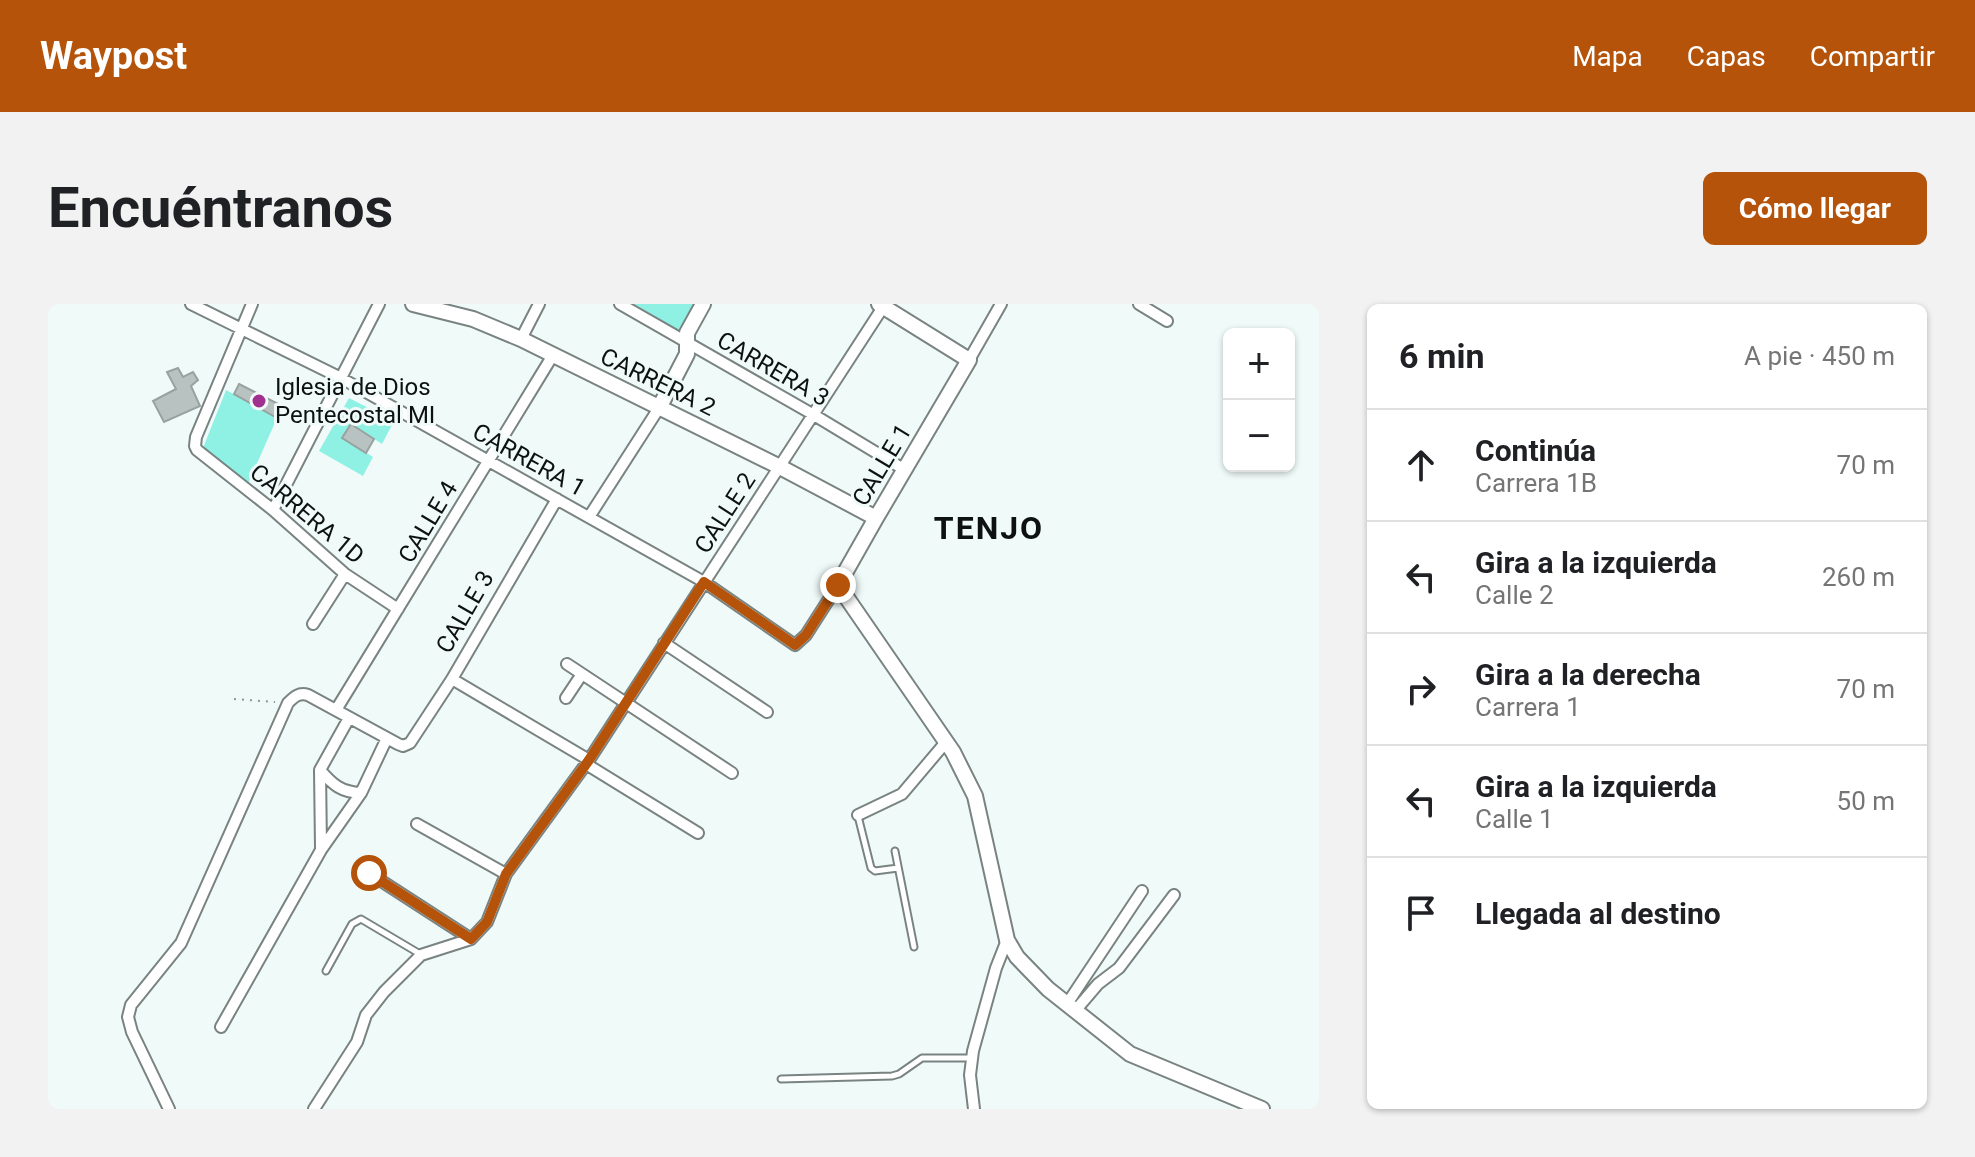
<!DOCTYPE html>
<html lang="es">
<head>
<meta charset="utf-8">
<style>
	:root { --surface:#fff; --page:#f2f2f2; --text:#202124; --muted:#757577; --line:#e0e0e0; --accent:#b45309 }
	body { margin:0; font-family:Roboto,sans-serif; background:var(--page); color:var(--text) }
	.controls { position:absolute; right:24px; top:24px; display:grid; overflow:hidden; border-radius:12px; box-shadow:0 2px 6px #0004 }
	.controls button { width:72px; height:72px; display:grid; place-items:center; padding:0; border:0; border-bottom:2px solid var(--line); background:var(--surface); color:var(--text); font:40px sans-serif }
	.stop { position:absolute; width:24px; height:24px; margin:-18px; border:6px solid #b45309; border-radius:50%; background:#fff }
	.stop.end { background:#b45309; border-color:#fff; box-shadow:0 2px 8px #0008 }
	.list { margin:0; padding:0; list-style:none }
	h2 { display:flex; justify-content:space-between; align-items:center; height:104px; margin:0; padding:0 32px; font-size:34px }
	h2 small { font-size:26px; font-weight:400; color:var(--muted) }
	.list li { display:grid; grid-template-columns:52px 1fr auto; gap:24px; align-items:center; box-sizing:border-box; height:112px; padding:0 32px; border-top:2px solid var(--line) }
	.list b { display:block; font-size:30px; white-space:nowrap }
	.list p { margin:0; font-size:26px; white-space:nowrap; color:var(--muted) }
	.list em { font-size:26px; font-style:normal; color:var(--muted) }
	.icon { flex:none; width:44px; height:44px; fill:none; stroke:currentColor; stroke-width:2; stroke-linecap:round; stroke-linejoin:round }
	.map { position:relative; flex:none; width:1271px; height:805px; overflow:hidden; border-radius:12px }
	header { display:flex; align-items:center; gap:48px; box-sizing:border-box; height:112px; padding:0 40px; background:var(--accent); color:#fff }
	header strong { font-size:38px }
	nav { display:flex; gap:44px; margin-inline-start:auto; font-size:28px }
	.intro { display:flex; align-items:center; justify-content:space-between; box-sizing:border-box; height:192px; padding:0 48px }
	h1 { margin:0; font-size:56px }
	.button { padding:20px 36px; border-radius:12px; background:var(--accent); color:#fff; font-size:28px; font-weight:700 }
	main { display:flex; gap:48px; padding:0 48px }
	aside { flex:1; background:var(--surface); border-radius:12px; box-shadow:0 2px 6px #0004 }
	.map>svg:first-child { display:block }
	.green { fill:#8ef1e4 }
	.building { fill:#b8c3c1; stroke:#98a2a0; stroke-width:2 }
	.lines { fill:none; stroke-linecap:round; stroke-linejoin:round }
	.lane-casing { stroke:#798381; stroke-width:9 }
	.street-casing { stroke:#798381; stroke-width:14 }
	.secondary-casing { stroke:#798381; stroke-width:18 }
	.path { stroke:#8d9593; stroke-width:2; stroke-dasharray:2 6; stroke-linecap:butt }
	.lane { stroke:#fff; stroke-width:5 }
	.street { stroke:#fff; stroke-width:10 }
	.secondary { stroke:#fff; stroke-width:14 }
	.route { stroke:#b45309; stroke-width:10 }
	.poi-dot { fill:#a1318f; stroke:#f0fbf9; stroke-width:3 }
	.labels { text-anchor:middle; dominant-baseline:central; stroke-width:6; stroke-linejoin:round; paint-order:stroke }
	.street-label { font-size:24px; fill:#0e1111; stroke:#f0fbf9 }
	.poi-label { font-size:24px; fill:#0e1111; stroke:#f0fbf9; text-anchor:start }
	.district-label { font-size:32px; font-weight:bold; letter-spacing:2px; fill:#0e1111; stroke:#f0fbf9 }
</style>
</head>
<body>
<header>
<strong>Waypost</strong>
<nav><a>Mapa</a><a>Capas</a><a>Compartir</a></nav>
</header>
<div class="intro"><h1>Encuéntranos</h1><a class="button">Cómo llegar</a></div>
<main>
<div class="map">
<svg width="1271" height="805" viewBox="0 0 1271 805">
	<rect width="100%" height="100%" fill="#f0fbf9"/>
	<path class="green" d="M586,0H647L632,27Z
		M178,86L229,114L200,180L155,144Z
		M301,94L346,117L334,140L303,120L294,134L325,153L315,172L271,147Z"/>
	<path class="building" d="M130,64L135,73L145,68L150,76L143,82L152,102L116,118L105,97L128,85L119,68Z
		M191,80L236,103L229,114L186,90Z
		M303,120L326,135L318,149L294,134Z"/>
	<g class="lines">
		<g class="lane-casing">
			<path id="lane" d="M810,512L823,564L827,567L850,564
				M847,547L866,643
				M278,667L304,620L313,615L372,650
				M733,775L844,772L851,770L874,754H923"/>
		</g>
		<g class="street-casing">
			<path id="street" d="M143,0L293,74L656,278L747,341L758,331L790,281
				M204,0L148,133L147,142L149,146L225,206L297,270L350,305
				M572,0L766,111L857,166
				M1091,0L1119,17
				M473,35L491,0
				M921,56L953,0
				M225,206L331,0
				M541,213L611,104
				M265,320L297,270
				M616,339L719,408
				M519,360L684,469
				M404,375L541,456
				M518,394L534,370
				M288,406L505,51
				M538,460L650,529
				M272,466C285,481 293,488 313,489
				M810,511L854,490L898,438
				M369,520L458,570
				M273,544L272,466L301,414
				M321,569L423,635
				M1019,700L1094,587
				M1027,707L1050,680L1071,664L1126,591
				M173,723L273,546L313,489L339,434
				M121,805L84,728L80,713L83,701L133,639L240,399C246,393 251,388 260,391L350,440L355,442L362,439L404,375L509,195
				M266,805L309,738L318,711L336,688L373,651L423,635L439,618L458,570L541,456L837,0
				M926,805L922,771L925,747L948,664L959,636"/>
		</g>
		<g class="secondary-casing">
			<path id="secondary" d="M365,0L425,15L473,35L732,163L828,214
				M831,0L921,56L828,214L790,281L905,448L927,492L959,636L969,653L1000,685L1082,750L1214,805
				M611,104L639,50V29L655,0"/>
		</g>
		<path class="path" d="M186,395L227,398"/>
		<use href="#lane" class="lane"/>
		<use href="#street" class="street"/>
		<use href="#secondary" class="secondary"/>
	</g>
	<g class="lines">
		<path class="route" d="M321,569L423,635L439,618L458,570L541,456L656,278L747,341L758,331L790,281"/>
	</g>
	<circle class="poi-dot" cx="211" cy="97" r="8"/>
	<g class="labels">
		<g class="street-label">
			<text transform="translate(725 65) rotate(30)">CARRERA 3</text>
			<text transform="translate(610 78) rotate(26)">CARRERA 2</text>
			<text transform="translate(481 156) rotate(29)">CARRERA 1</text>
			<text transform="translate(834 161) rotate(-59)">CALLE 1</text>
			<text transform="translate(677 209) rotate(-57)">CALLE 2</text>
			<text transform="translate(259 210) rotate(40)">CARRERA 1D</text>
			<text transform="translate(380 218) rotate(-59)">CALLE 4</text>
			<text transform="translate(417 308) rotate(-60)">CALLE 3</text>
		</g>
		<g class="poi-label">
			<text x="227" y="83">Iglesia de Dios<tspan x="227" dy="28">Pentecostal MI</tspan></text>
		</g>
		<g class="district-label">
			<text x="941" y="224">TENJO</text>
		</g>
	</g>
</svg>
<div class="controls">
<button>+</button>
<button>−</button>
</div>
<div class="stop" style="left:321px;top:569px"></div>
<div class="stop end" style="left:790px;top:281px"></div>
</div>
<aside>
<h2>6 min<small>A pie · 450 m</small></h2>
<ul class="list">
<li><svg class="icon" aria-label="ahead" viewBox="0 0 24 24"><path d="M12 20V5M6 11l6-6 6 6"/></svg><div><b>Continúa</b><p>Carrera 1B</p></div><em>70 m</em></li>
<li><svg class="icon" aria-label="left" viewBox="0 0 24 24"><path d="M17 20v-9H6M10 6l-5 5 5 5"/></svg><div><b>Gira a la izquierda</b><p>Calle 2</p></div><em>260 m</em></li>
<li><svg class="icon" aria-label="right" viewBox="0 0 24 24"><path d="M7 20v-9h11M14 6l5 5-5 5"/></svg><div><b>Gira a la derecha</b><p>Carrera 1</p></div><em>70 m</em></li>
<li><svg class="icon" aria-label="left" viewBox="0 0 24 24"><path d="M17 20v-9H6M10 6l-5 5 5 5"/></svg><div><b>Gira a la izquierda</b><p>Calle 1</p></div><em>50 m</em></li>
<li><svg class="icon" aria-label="arrive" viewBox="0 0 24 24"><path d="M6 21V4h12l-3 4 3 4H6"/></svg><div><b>Llegada al destino</b></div></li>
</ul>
</aside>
</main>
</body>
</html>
